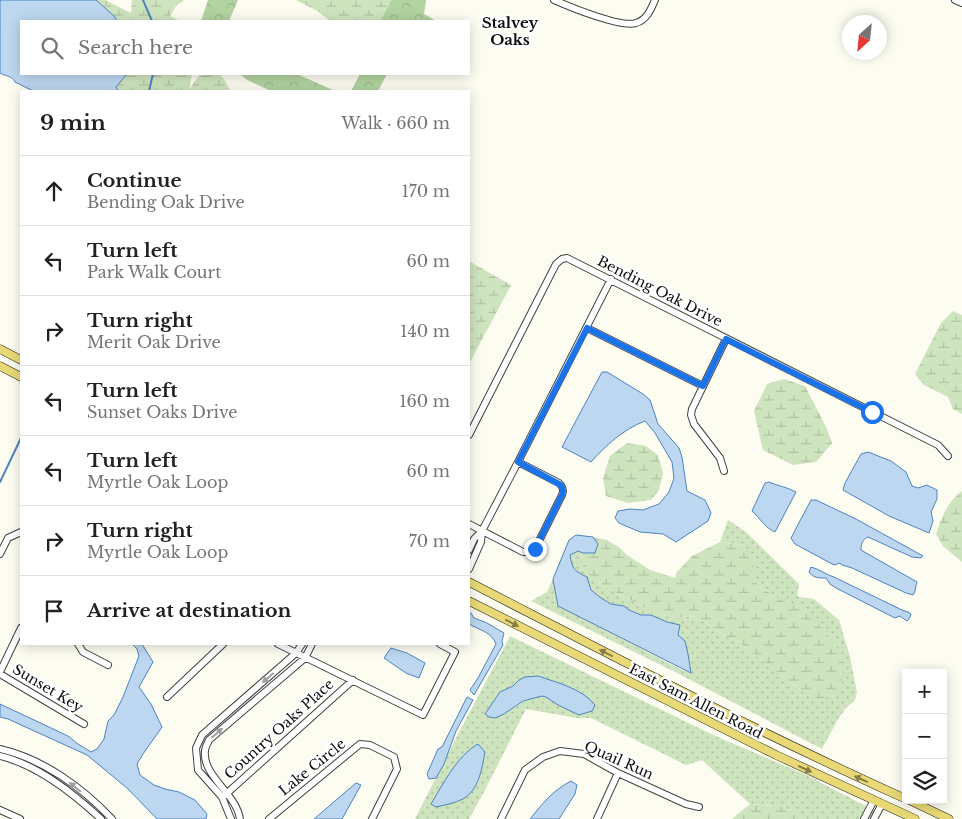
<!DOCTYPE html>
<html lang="en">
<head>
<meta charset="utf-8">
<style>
	:root { --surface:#fff; --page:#f2f2f2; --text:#202124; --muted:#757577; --line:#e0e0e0 }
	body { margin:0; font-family:"Libre Baskerville",serif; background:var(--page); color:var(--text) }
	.controls { position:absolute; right:15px; bottom:15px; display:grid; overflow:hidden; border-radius:0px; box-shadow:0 2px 12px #0003 }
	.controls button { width:45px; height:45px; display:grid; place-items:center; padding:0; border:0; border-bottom:1px solid var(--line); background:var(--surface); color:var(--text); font:25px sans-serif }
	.compass { position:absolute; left:842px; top:15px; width:45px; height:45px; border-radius:50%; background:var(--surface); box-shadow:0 2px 12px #0003; rotate:207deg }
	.stop { position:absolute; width:15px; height:15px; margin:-11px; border:4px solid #1a73e8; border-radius:50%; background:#fff }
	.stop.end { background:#1a73e8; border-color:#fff; box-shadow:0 1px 5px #0008 }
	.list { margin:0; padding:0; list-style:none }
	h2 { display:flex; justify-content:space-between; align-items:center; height:65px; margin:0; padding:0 20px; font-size:21px }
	h2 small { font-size:16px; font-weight:400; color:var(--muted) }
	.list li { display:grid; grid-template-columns:32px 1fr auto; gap:15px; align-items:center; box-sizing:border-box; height:70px; padding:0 20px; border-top:1px solid var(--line) }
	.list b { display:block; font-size:19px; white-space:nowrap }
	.list p { margin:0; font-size:16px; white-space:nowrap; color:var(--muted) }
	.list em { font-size:16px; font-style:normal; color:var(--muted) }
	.icon { flex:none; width:28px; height:28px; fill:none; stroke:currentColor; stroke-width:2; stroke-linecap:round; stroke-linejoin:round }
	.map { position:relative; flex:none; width:962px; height:819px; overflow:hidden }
	.search { position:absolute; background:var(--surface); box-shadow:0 2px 12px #0003; left:20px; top:20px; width:450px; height:55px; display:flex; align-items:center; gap:12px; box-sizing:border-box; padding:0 18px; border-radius:0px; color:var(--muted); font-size:19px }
	.panel { position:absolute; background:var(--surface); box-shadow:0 2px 12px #0003; left:20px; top:90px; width:450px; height:555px; border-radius:0px }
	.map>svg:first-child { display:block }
	.grass { fill:url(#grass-dots); fill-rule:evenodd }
	.forest { fill:url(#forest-crowns) }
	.wetland { fill:url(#wetland-marsh) }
	.water { fill:#bcd7ef; stroke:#4b84be }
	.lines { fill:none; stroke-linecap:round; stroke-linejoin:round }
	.stream { stroke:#4b84be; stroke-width:2 }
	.minor-casing { stroke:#414141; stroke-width:8 }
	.major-casing { stroke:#1f1f1f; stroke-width:9 }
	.minor { stroke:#fff; stroke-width:6 }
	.major { stroke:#e8d976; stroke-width:8 }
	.oneway { fill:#867e47 }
	.oneway2 { fill:#9f9f9f }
	.route { stroke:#1a73e8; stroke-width:6 }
	.labels { text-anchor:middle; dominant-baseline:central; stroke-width:5; stroke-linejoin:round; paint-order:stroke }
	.street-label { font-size:14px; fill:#0e0e0e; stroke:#fff }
	.neighbourhood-label { font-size:15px; font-weight:bold; fill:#0e0e0e; stroke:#fff }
</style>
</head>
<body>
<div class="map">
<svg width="962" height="819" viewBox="0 0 962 819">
	<defs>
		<pattern id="grass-dots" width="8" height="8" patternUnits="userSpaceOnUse" patternTransform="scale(1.25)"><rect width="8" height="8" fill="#cee4be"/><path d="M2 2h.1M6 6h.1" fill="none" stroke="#b0c2a2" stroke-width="1.8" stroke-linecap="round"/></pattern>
		<pattern id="forest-crowns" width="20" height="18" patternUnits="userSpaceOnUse" patternTransform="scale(1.25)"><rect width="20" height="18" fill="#b1d3a0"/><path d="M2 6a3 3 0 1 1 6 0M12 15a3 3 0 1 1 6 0" fill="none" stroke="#97b489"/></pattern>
		<pattern id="wetland-marsh" width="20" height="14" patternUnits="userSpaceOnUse" patternTransform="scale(1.25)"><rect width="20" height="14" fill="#cee4be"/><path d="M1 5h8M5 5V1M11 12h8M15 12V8" fill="none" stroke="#b0c2a2"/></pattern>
	</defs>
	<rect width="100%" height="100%" fill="#fdfcf1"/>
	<path class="grass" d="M728,520L746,532L799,584L797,595L799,597L814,599L839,620L850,657L857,692L855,700L846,708L838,719L822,749L679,674L531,601L547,592L553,579L558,606L680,669L691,673L678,635L680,625L667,622L651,615H641L629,610L623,606L611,604L601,598L591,590L587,577C574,571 573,568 570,555L578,551L583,553L581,555L584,571L606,587L654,613L675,618L690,616L705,622L720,632L740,643L801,691L799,607L775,597L755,582L742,545L720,542Z
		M510,636L711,734L818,780L821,783L876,811L873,819H805V818L783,807L750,804L702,760L686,765L591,718H577L526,709L485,790L469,819H415L456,738ZM519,680L578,692L588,697L558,705C554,703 549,698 545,696C532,694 514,708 504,714L500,692L513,686Z"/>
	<path class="forest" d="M208,0H238L229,21H201Z
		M391,0H426L424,14L433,19L435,21H380Z
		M240,74H297L335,91H271L247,80Z
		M360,74H387L378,91H351Z"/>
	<path class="wetland" d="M96,0H105L131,13L132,0H184L176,6L170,16L180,21H117L114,16Z
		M296,0H391L380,21H329C321,11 307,6 296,0Z
		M127,74H192L189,90L200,74H220L227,84L230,91H118L116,87Z
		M469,261L511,285L469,364Z
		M953,311L962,315V414L953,409L948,397L924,385L915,374L941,323Z
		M784,379L805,386L826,427L832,443L816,462L793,465L763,450L754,411L767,384Z
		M627,443L646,446L658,455L663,473L659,490L651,500L628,503L606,496L603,478L610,456Z
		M962,491V562L943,546L936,534C941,518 948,501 962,491Z
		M593,537L607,540L620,548L627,555L650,570L675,578L677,572L692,556L720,542L742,545L753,559L755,582L775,597L799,607L820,626L840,651L844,666L842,680L838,694L821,699L801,691L740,643L720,632L705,622L690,616L675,618L654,613L606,587L584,571L581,555L583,553H595L598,544Z
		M750,804L783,807L805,818V819H732Z"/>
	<path class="water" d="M0,0H96L114,16L117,21H21V74H127L116,87L118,91H33L15,82C13,76 5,76 0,73Z
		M602,372H607L643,394L650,400L658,424L679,448L682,457L687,491L705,500L711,513L708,521L676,542L663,534L640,532L619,523L615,518L618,511L630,509L643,510L659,504L669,492L674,478L672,462L655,433L645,421C624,429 606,445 591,462L562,447Z
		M868,452L891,461L906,472L912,486L918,488L927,485L937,490V499L931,512L933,521L929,533L889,516L843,490L845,483L861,454Z
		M769,482C778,486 787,487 796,492L775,532C765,528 760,518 752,511L765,483Z
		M811,500H816L856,519L923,556L921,558L912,557L868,537C862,540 861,544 861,550L917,582C915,587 916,591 913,595L906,593L852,568L842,565L840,563L834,565L795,544L791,538Z
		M576,535L593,537L598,544L595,553H583L578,551L570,555C572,568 574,571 587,577L591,590L601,598L611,604L624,606L629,610L641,615H651L667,622L680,625L678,635L685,641L688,654L691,673L558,606L553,579L569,540Z
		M811,567C820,569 826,575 834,577L902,610L908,612L911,614L909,619L907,621L900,616L895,618L836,588L830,584L826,578C819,578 813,578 809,572Z
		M469,612L471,613L474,618L487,623L504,633L502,641L503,645L474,695L470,690L478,678L496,644C492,632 479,630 469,624Z
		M132,644H142L153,662L139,687L151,704L162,727L143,754L137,764L140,775L154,785L165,789L179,792L195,800L207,814L206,819H157L127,788L87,755L8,719L0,717V704L68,736L78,744L91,752L97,749L104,739L108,721L114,715L123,697L139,656L137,649Z
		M391,648L407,653L425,663L419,678L406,673L384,658Z
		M538,676C558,683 581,688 595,705L592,711L579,715L558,705L546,697L542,696L523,701L504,714L495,718L489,717L485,714L500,692L513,686L519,680L525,677Z
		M467,697L473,700L456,731L444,764L436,778L429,779L427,774L438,749L442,747Z
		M478,744L485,752C482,768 479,790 463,799C455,803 445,805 436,807L431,804C443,784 457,756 478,744Z
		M571,781L577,785L575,794L559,819H530C543,803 552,791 571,781Z
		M356,783L361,785L342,819H314Z"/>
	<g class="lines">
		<path class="stream" d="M143,0L152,21
			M149,91L153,74
			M0,482L21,438"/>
		<g class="minor-casing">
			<path id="minor" d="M554,0C570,7 621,28 636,23C647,20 651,9 655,0
				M955,0L962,3
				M587,328L703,386
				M469,435L556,264L562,259L567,258L938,445L948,456
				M724,471L720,458L694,424L691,415L692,409L726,339
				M469,524L523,552H531L535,549L562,495C564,490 563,487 559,483L518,462
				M469,550L474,539L482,531L518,462L611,279
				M0,554L8,538L21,532
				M469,569L481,542L482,531
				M78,644L83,652L108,665
				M278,644L423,715L455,652L440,644
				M0,672L21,628
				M0,674L84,724
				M167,697L223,644
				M0,749C43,759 82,787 112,819
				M0,756C38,765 73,793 101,819
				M225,795L353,680
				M0,810L20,819
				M231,819L222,797L198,770L196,748L202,735L296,653L302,644
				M240,819C236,793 202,776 205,751C205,747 208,743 209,740L305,658L312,644
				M269,819L360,744L370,745L394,757L397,769L372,819
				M501,819L525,770L543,757L560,751L584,754L618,773L686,804L699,807
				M597,819L618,773
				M864,819L874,800
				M874,819L882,804"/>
		</g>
		<g class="major-casing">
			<path id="major" d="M0,349L21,360
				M0,366L21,377
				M469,582C613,656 757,732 906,799
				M469,601L776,755L915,819
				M909,800L949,819"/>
		</g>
		<use href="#minor" class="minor"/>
		<use href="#major" class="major"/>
	</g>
	<defs><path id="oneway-solid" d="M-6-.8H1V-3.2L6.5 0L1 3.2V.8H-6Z" transform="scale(1.25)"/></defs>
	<g class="oneway">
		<use href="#oneway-solid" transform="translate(512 623) rotate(27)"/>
		<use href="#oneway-solid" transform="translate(606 653) rotate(-153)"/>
		<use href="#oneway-solid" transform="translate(805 769) rotate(25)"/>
		<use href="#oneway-solid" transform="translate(861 779) rotate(-156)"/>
	</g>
	<g class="oneway2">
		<use href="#oneway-solid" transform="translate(268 678) rotate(139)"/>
		<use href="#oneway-solid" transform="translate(217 733) rotate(-41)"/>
		<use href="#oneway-solid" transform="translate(75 787) rotate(-141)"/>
	</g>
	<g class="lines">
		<path class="route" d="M535,549L562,495C564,490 563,487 559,484L518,462L587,328L703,386L726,339L872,412"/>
	</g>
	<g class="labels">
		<g class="street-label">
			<text transform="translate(660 291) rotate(27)">Bending Oak Drive</text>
			<text transform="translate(48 688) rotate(31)">Sunset Key</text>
			<text transform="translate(696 701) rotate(27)">East Sam Allen Road</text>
			<text transform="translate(279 729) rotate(-42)">Country Oaks Place</text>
			<text transform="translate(619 760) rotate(24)">Quail Run</text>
			<text transform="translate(312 767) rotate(-39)">Lake Circle</text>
		</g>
		<g class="neighbourhood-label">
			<text x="510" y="22">Stalvey<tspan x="510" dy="17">Oaks</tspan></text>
		</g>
	</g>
</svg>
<div class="controls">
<button>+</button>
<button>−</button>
<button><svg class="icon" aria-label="layers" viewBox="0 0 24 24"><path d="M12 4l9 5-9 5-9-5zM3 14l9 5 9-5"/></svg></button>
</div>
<svg class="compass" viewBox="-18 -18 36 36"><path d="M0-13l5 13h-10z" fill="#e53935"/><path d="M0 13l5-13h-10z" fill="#757577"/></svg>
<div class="stop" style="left:872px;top:412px"></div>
<div class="stop end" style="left:535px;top:549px"></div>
<div class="search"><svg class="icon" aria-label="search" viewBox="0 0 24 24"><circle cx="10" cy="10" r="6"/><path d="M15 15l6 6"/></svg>Search here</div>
<section class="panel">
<h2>9 min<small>Walk · 660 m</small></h2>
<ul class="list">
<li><svg class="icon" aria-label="ahead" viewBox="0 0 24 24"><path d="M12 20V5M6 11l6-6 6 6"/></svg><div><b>Continue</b><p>Bending Oak Drive</p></div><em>170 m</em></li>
<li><svg class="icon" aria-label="left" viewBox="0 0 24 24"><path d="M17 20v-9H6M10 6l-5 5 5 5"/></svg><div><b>Turn left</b><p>Park Walk Court</p></div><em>60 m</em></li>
<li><svg class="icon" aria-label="right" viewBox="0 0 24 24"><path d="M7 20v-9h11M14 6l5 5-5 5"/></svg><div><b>Turn right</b><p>Merit Oak Drive</p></div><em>140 m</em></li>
<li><svg class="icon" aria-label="left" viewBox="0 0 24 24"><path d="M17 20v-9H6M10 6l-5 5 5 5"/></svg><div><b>Turn left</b><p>Sunset Oaks Drive</p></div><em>160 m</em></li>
<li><svg class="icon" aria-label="left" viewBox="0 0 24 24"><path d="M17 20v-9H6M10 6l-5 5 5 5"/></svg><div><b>Turn left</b><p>Myrtle Oak Loop</p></div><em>60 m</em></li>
<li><svg class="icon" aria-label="right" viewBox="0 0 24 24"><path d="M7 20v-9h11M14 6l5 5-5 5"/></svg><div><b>Turn right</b><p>Myrtle Oak Loop</p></div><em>70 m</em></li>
<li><svg class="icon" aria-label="arrive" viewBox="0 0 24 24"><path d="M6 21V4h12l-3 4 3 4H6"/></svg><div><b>Arrive at destination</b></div></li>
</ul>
</section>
</div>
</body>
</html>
